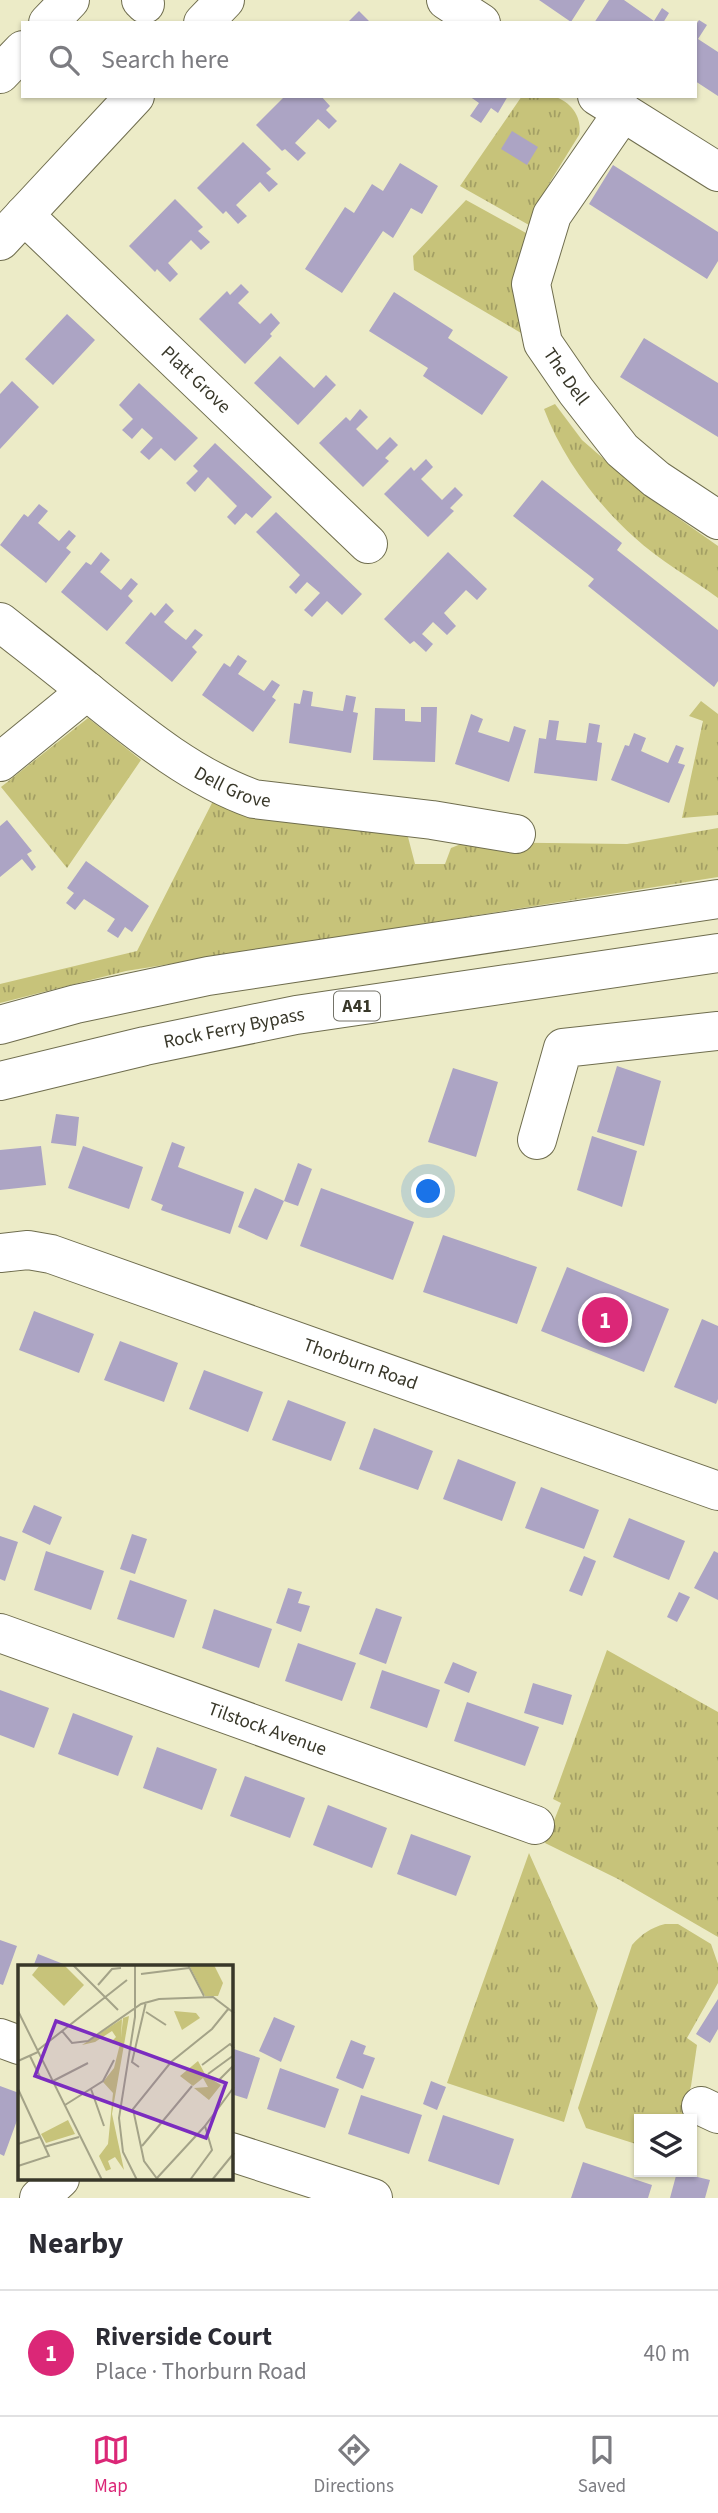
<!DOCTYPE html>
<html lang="en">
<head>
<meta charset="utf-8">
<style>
	:root { --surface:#fff; --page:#f2f2f3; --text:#2b2b33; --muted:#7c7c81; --line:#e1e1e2; --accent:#db2777 }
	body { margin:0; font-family:"Source Sans 3",sans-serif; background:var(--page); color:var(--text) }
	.controls { position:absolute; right:21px; bottom:21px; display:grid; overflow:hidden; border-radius:0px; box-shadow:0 2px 5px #0004 }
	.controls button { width:63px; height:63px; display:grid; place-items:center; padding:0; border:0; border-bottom:2px solid var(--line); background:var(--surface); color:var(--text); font:35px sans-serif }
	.you { position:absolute; left:429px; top:1192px; width:24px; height:24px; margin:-18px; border:5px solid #fff; border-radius:50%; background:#1a73e8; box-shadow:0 0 0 10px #1a73e833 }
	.badge { display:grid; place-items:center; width:46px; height:46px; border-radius:50%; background:var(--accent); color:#fff; font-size:23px; font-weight:700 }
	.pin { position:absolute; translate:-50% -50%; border:4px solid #fff; box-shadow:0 2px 7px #0006 }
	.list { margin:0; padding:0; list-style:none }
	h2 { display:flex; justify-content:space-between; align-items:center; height:91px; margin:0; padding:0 28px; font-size:30px }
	h2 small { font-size:23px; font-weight:400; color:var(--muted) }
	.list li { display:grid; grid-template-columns:46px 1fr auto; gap:21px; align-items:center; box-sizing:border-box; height:126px; padding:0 28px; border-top:2px solid var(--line) }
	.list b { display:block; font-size:26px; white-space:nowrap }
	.list p { margin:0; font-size:23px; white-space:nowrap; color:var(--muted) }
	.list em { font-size:23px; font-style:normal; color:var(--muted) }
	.icon { flex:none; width:38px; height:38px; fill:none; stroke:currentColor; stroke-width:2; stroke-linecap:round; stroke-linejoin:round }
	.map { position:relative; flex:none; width:718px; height:2198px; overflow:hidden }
	.search { position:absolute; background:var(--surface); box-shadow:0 2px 5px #0004; left:21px; right:21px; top:21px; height:77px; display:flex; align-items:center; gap:18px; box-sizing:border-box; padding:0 24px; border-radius:0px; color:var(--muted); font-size:26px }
	.sheet { height:217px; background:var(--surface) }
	nav { display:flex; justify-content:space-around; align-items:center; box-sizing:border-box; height:98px; border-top:2px solid var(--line); background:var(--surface); font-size:19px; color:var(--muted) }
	nav a { display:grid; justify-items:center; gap:4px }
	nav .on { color:var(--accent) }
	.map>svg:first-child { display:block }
	.grass { fill:url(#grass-tufts) }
	.building { fill:#aca4c4 }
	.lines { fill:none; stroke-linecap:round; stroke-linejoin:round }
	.minor-casing { stroke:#6f6d4e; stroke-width:40 }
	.major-casing { stroke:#6f6d4e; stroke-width:40 }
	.highway-casing { stroke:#6f6d4e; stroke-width:40 }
	.minor { stroke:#fff; stroke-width:38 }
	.major { stroke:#fff; stroke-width:38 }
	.highway { stroke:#fff; stroke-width:38 }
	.labels { text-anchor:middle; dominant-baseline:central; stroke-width:5; stroke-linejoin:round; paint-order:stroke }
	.shield { fill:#fff; stroke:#747369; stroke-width:2 }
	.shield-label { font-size:18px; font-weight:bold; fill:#383729 }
	.street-label { font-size:19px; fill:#383729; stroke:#fff }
	.inset-road { fill:none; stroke:#a4a388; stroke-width:2 }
	.view { fill:#7b2cbf; fill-opacity:0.15; stroke:#7b2cbf; stroke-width:3.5 }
	.inset-edge { fill:none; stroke:#383729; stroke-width:3.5 }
</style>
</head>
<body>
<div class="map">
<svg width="718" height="2198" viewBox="0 0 718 2198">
	<defs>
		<pattern id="grass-tufts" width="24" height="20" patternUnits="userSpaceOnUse" patternTransform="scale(1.75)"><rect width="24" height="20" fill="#c7c37a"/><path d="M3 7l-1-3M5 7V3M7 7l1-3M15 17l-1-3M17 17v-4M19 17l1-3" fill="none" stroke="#a39f64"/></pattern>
	</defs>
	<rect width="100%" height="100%" fill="#ecebc7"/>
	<path class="grass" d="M522,96C531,96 543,94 552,96C570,100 583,117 579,135L550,182L529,225L460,186Z
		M466,200L526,233L521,333L414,270L413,256Z
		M555,404L582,440L644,494L718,546V598C691,578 659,560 634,537C596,503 562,457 544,409Z
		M701,701L718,714V815L682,818L703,721L689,716Z
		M88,718L141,760L67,868L1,787Z
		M214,799L401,829L408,837L415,864H445L451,848L466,842L627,844L718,828V877L126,971L0,1003V984L137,951Z
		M607,1650L718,1712V1937L618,1879L545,1843L561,1803L553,1799Z
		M529,1853L598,2008L564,2122L447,2083Z
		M665,1924H678L711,1944L718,1964V1983L687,2038L697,2045L691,2086L681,2119H639V2145L586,2128L578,2108L632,1945C642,1934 650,1928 665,1924Z"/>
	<path class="building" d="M539,0H585L571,22Z
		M609,0H624L654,21L662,8L669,13L663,23H594Z
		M359,11L371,23H347Z
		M699,20L707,25L698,39L718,52V96L695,81V26Z
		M285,96H321L330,106L326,110L337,121L329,129L318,119L295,143L306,153L298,161L285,149L282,151L256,125Z
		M469,96H508L498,113L491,108L481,123L470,116L479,103Z
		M512,131L538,147L527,165L501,149Z
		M243,142L271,169L266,173L278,184L269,192L260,182L236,205L247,216L238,224L226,211L223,214L197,188Z
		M400,163L438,186L422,214L411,208L393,238L383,231L342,293L305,269L345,207L354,213L372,184L383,191Z
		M613,165L718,232V261L707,279L589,204Z
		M175,199L203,227L198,231L210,242L201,250L191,240L168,263L178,274L170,282L157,269L155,272L129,246Z
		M241,284L249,292L238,303L260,324L271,313L280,323L270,334L272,336L245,364L199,319L227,291L230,295Z
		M394,292L453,330L448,338L508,377L482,415L423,376L428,368L369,331Z
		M67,314L95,340L53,385L25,359Z
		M644,338L718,383V437L620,377Z
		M280,356L314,388L326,375L336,385L298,425L254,383Z
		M12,381L39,407L0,449V394Z
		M139,383L198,438L175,461L161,448L149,460L140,452L153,438L142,428L132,439L122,430L133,419L119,405Z
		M360,409L368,417L356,429L377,450L390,437L398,445L385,458L389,461L363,487L319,443L346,417L350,421Z
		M215,443L272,497L252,518L246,513L235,525L227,517L237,506L208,477L195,492L186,483L198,471L193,466Z
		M426,459L433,467L421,479L442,500L455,487L463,495L450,508L454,511L428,537L384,494L411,467L414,471Z
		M542,480L622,543L617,550L718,630V681L714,687L588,586L594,579L513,516Z
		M39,504L48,511L38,523L59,541L69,530L76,536L66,548L71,552L46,583L0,545L24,514L28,517Z
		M276,512L362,594L342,615L327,601L312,617L304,610L320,593L307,582L296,594L289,587L300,575L256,532Z
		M101,552L110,560L100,572L121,590L131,578L138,584L128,596L133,601L107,631L61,592L86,562L91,565Z
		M448,552L487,589L477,600L466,590L444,613L456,626L447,635L433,622L422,634L433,644L426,652L414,641L410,644L384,619Z
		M166,603L174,611L164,622L172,629L186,640L195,629L203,635L192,647L197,652L172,682L125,643L151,612L155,616Z
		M238,655L247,661L238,674L264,691L272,680L280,685L272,697L276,700L253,732L202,695L224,663L230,667Z
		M303,690L313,692L311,706L343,711L346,695L356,697L353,712L358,713L351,753L289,743L294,703L300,704Z
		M421,707H437L435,762L373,760L375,708L405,709V721L421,722Z
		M471,714L483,719L478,732L509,742L514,726L526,730L509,782L455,764Z
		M549,720L559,721L556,740L586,743L589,723L600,725L597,742L602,743L597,781L534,773L539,738L546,739Z
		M634,733L646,738L641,751L668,763L676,745L684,748L678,763L685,765L669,803L611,780L625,745L629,746Z
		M7,820L32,851L27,854L36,867L32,871L22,859L0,877V826Z
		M86,861L149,906L132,932L125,927L118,938L107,931L115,919L84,899L75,910L66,903L74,893L67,888Z
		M617,1066L661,1081L644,1146L597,1132Z
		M453,1068L498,1082L476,1157L428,1142Z
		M56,1114L79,1117L76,1146L51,1143Z
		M592,1136L637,1151L622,1207L577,1190Z
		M172,1142L185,1147L178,1167L244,1192L230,1234L161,1210L163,1205L151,1200Z
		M41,1146L46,1185L0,1190V1150Z
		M83,1146L143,1167L129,1209L68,1188Z
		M298,1163L312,1169L298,1206L284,1201Z
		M255,1188L284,1201L267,1240L238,1227Z
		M321,1188L414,1222L393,1280L300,1246Z
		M443,1235L537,1267L517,1324L423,1292Z
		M567,1267L669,1309L644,1372L541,1331Z
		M34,1311L94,1334L79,1373L19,1350Z
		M702,1319L718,1326V1399L716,1404L674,1387Z
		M120,1341L178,1363L164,1402L104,1380Z
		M204,1370L263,1392L248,1432L189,1409Z
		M288,1400L346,1422L331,1461L272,1440Z
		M374,1428L433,1451L418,1490L359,1469Z
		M458,1459L516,1482L502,1521L443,1499Z
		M541,1487L599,1510L584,1549L525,1528Z
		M34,1505L62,1517L50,1545L22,1532Z
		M629,1518L685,1541L669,1580L613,1557Z
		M132,1534L147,1539L135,1574L120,1569Z
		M0,1536L18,1542L5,1581L0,1579Z
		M46,1551L104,1571L91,1610L34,1590Z
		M714,1551L718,1553V1600L694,1588Z
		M584,1556L596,1561L582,1596L569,1591Z
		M130,1580L187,1600L174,1638L117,1619Z
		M288,1588L302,1592L298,1603L310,1606L301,1632L276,1623Z
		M679,1592L690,1597L677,1622L667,1617Z
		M376,1608L402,1617L386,1664L359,1654Z
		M214,1609L272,1629L259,1668L202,1648Z
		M298,1643L356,1663L342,1701L285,1681Z
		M453,1662L477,1672L469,1693L444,1683Z
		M382,1670L440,1690L427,1728L370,1708Z
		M533,1683L572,1695L563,1725L524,1713Z
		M0,1690L49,1708L34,1748L0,1735Z
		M467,1702L539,1727L525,1766L454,1741Z
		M73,1713L133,1736L118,1776L58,1754Z
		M157,1747L217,1769L202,1810L143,1788Z
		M245,1776L305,1798L290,1838L230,1816Z
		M328,1805L387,1828L372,1868L313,1845Z
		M411,1834L471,1856L456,1896L397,1874Z
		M0,1940L17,1946L3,1985L0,1984Z
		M38,1954L71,1967H33Z
		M718,1999V2029L710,2043L696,2034Z
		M274,2017L295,2026L281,2062L259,2051Z
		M351,2040L366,2046L363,2054L375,2058L363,2089L336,2078Z
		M231,2048L260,2058L247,2099L231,2094Z
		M280,2068L339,2089L325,2128L267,2109Z
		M431,2081L446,2087L437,2110L423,2104Z
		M0,2086L19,2093V2115L4,2156L0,2154Z
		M361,2095L422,2115L409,2154L348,2134Z
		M443,2115L514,2139L499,2185L428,2161Z
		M583,2162L652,2185L648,2198H571Z
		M677,2172L710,2180L705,2198H670Z"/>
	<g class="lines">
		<g class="minor-casing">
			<g id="minor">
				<path d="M141,0L145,4"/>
				<path d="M446,0L481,23"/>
				<path d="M48,23L70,0"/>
				<path d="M0,74L23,50"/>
				<path d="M597,96L718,172"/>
				<path id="s1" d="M623,112L552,215L531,284L543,343L576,391L622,450L656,479L718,520"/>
				<path id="s2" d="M24,215L368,544"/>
				<path id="s3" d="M0,622C29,645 59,668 88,692C139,733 192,777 254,799L432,820L516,834"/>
				<path d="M0,762L87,691"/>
				<path d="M537,1140L563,1048L718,1031"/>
				<path id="s4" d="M0,1253L28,1250L51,1254L718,1491"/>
				<path id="s5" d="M0,1633L535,1825"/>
				<path d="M0,2038L19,2045"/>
				<path d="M701,2106L718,2114"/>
				<path d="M231,2152L373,2198"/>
				<path d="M39,2198L60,2179"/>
			</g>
		</g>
		<g class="major-casing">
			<path id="major" d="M203,23L225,0
				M0,241L135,96"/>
		</g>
		<g class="highway-casing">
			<g id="highway">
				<path d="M0,1025L76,1004L208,976L718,899"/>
				<path id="s6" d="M0,1081L145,1046L296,1015L718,953"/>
			</g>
		</g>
		<use href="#minor" class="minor"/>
		<use href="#major" class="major"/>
		<use href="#highway" class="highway"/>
	</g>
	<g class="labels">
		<rect class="shield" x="334" y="991.5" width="46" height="29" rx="5"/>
		<g class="shield-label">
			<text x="357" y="1006">A41</text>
		</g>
		<g class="street-label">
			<text stroke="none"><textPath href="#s1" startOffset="298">The Dell</textPath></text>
			<text stroke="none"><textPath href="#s2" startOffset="238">Platt Grove</textPath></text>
			<text stroke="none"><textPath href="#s3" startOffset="287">Dell Grove</textPath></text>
			<text stroke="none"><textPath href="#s6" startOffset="240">Rock Ferry Bypass</textPath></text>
			<text stroke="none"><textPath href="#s4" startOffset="380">Thorburn Road</textPath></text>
			<text stroke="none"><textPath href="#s5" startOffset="284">Tilstock Avenue</textPath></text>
		</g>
	</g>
	<g transform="translate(18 1965)">
		<rect width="215" height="215" fill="#ecebc7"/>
		<path d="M171,0H196L205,18L200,31H187ZM111,51L94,149L106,205L97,192L90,196L93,204L88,206L81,191L90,179L95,128L85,117L96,103L102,79L92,78L98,72L94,66L77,77L64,80L104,54L103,73L105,53ZM180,96L188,111L203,120L191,135L176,123L190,122L185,113L175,121L162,111ZM50,155L57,169L28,178L23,169Z" fill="#c7c37a"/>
		<path d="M156,46L178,48L182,53L164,65Z" fill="#c7c37a"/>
		<path d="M22,0H46L66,20L46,41L14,10Z" fill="#c7c37a"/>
		<path class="inset-road" d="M55,0L100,45M117,0V52L101,153L105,187L119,215M170,0L186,31M123,9L171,3M80,20L94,4L103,3M0,46L84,215M128,47L148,60M44,66L54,78L70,76L123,39L141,34L195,32L216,48M20,85L109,15M12,91L23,114M0,96L20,87M184,100L212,79L216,83M121,102L114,97L128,37M190,109L216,90M35,116L70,98M200,116L216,100M0,124L31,191L0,201M73,124L86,161M47,140L85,116L96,95M0,179L22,172M124,181L174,121M26,182L61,172M139,213L187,161M140,215L126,196L115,144L153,97L194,64L211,43M172,215L194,185L187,161L216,122M194,215L216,188"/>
		<path class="view" d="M38,56L208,118L188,173L17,111Z"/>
		<rect width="215" height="215" class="inset-edge"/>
	</g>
</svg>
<div class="controls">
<button><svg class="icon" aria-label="layers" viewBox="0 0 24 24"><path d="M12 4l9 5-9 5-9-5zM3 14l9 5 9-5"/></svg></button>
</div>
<div class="you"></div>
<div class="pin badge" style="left:605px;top:1320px">1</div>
<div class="search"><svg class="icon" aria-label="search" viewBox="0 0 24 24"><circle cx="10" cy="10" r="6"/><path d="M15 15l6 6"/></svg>Search here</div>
</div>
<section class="sheet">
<h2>Nearby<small></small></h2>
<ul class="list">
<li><span class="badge">1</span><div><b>Riverside Court</b><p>Place · Thorburn Road</p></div><em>40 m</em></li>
</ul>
</section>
<nav>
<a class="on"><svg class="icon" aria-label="map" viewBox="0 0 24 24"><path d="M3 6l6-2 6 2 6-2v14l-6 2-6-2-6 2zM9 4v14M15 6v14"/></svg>Map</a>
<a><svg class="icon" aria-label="directions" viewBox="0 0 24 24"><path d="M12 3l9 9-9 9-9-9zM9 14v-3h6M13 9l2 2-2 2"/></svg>Directions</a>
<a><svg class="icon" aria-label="saved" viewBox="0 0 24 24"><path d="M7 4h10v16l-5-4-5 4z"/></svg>Saved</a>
</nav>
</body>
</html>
